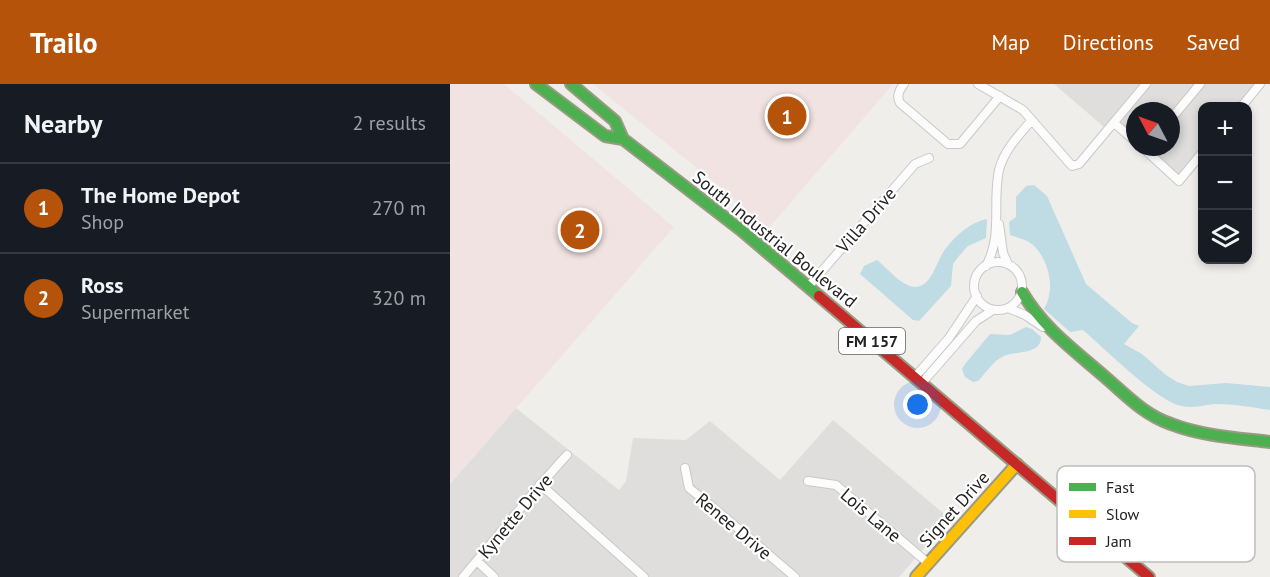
<!DOCTYPE html>
<html lang="en">
<head>
<meta charset="utf-8">
<style>
	:root { --surface:#171b24; --page:#242831; --text:#f1f3f6; --muted:#9ea1a6; --line:#363941; --accent:#b45309 }
	body { margin:0; font-family:"PT Sans",sans-serif; background:var(--page); color:var(--text) }
	.controls { position:absolute; right:18px; top:18px; display:grid; overflow:hidden; border-radius:12px; box-shadow:0 3px 9px #0003 }
	.controls button { width:54px; height:54px; display:grid; place-items:center; padding:0; border:0; border-bottom:2px solid var(--line); background:var(--surface); color:var(--text); font:30px sans-serif }
	.compass { position:absolute; left:676px; top:18px; width:54px; height:54px; border-radius:50%; background:var(--surface); box-shadow:0 3px 9px #0003; rotate:311deg }
	.you { position:absolute; left:468px; top:321px; width:21px; height:21px; margin:-15px; border:4px solid #fff; border-radius:50%; background:#1a73e8; box-shadow:0 0 0 9px #1a73e833 }
	.badge { display:grid; place-items:center; width:39px; height:39px; border-radius:50%; background:var(--accent); color:#fff; font-size:20px; font-weight:700 }
	.pin { position:absolute; translate:-50% -50%; border:3px solid #fff; box-shadow:0 2px 6px #0006 }
	.list { margin:0; padding:0; list-style:none }
	h2 { display:flex; justify-content:space-between; align-items:center; height:78px; margin:0; padding:0 24px; font-size:26px }
	h2 small { font-size:20px; font-weight:400; color:var(--muted) }
	.list li { display:grid; grid-template-columns:39px 1fr auto; gap:18px; align-items:center; box-sizing:border-box; height:90px; padding:0 24px; border-top:2px solid var(--line) }
	.list b { display:block; font-size:22px; white-space:nowrap }
	.list p { margin:0; font-size:20px; white-space:nowrap; color:var(--muted) }
	.list em { font-size:20px; font-style:normal; color:var(--muted) }
	.icon { flex:none; width:33px; height:33px; fill:none; stroke:currentColor; stroke-width:2; stroke-linecap:round; stroke-linejoin:round }
	.map { position:relative; flex:none; width:820px; height:493px; overflow:hidden }
	header { display:flex; align-items:center; gap:36px; box-sizing:border-box; height:84px; padding:0 30px; background:var(--accent); color:#fff }
	header strong { font-size:28px }
	nav { display:flex; gap:33px; margin-inline-start:auto; font-size:21px }
	main { display:flex }
	aside { flex:1; background:var(--surface) }
	.map>svg:first-child { display:block }
	.residential { fill:#dfdedc }
	.commercial { fill:#f1e3e1 }
	.water { fill:#bfdbe3 }
	.lines { fill:none; stroke-linecap:round; stroke-linejoin:round }
	.street-casing { stroke:#c9c8c7; stroke-width:10 }
	.fast-casing { stroke:#999a82; stroke-width:14 }
	.slow-casing { stroke:#999a82; stroke-width:14 }
	.jam-casing { stroke:#999a82; stroke-width:14 }
	.street { stroke:#fdfcfc; stroke-width:8 }
	.fast { stroke:#4caf50; stroke-width:10 }
	.slow { stroke:#ffc107; stroke-width:10 }
	.jam { stroke:#c62828; stroke-width:10 }
	.labels { text-anchor:middle; dominant-baseline:central; stroke-width:4.5; stroke-linejoin:round; paint-order:stroke }
	.shield { fill:#fff; stroke:#646464; stroke-width:1.5 }
	.shield-label { font-size:16px; font-weight:bold; fill:#222 }
	.street-label { font-size:18px; fill:#222; stroke:#fff }
	.key { fill:#fff; stroke:#bdbdbd; stroke-width:1.5 }
	.key-label { font-size:16px; fill:#222 }
</style>
</head>
<body>
<header>
<strong>Trailo</strong>
<nav><a>Map</a><a>Directions</a><a>Saved</a></nav>
</header>
<main>
<aside>
<h2>Nearby<small>2 results</small></h2>
<ul class="list">
<li><span class="badge">1</span><div><b>The Home Depot</b><p>Shop</p></div><em>270 m</em></li>
<li><span class="badge">2</span><div><b>Ross</b><p>Supermarket</p></div><em>320 m</em></li>
</ul>
</aside>
<div class="map">
<svg width="820" height="493" viewBox="0 0 820 493">
	<rect width="100%" height="100%" fill="#f0eeeb"/>
	<path class="residential" d="M604,0H807L787,22H752V62L728,90L696,63H721V27H685V53L662,34L654,43Z
		M66,324L169,406L176,397L183,354L236,356L260,337L330,396L383,336L500,435L449,493H0V400Z"/>
	<path class="commercial" d="M0,0H54L224,143L0,400Z
		M143,0H443L317,146L264,98Z"/>
	<path class="water" d="M584,101L597,112L636,200L682,239L689,242L674,260L692,270L716,291L727,298L739,302L776,299L820,303V326C801,323 783,320 765,320C753,321 744,325 732,322C708,318 654,264 633,246L620,248L594,225C606,205 599,176 583,161C576,155 568,154 560,151L559,138L566,133V113L576,102Z
		M537,135L536,154L518,162L509,172L503,180L501,202L469,237L463,236L410,190L414,182L427,176C437,184 448,198 460,202C481,209 486,176 496,164C506,151 521,138 537,135Z
		M576,243L582,245L591,253C591,272 564,266 552,273C542,278 536,289 528,297L523,298L515,293L512,285L515,280L540,250L560,251Z"/>
	<g class="lines">
		<g class="street-casing">
			<path id="street" d="M454,0C449,6 446,12 450,19L498,60H510L550,12
				M528,0L573,26L622,82L629,80L696,0
				M792,22L810,0
				M721,35L750,0
				M664,39L685,57
				M692,63L729,97L752,69
				M549,140L553,169L558,180
				M524 202a24 24 0 1 1 48 0a24 24 0 1 1-48 0Z
				M536,182C553,152 542,118 549,86C554,66 569,51 582,36
				M358,203L465,80L479,74
				M558,224L575,231L593,243
				M465,293L499,254L527,212
				M472,299L526,237L543,226
				M235,384L239,404L264,424L345,493
				M358,397L386,401L478,479
				M90,400L194,493
				M27,477L44,493
				M13,493C48,452 81,410 117,371"/>
		</g>
		<g class="fast-casing">
			<path id="fast" d="M86,0L155,52L173,55L291,146L369,212
				M121,0L165,37L173,55
				M572,208C593,244 624,266 655,293C676,311 694,331 721,340C752,352 787,354 820,358"/>
		</g>
		<g class="slow-casing">
			<path id="slow" d="M466,493L567,380"/>
		</g>
		<g class="jam-casing">
			<path id="jam" d="M369,212L699,493"/>
		</g>
		<use href="#street" class="street"/>
		<use href="#fast" class="fast"/>
		<use href="#slow" class="slow"/>
		<use href="#jam" class="jam"/>
	</g>
	<g class="labels">
		<rect class="shield" x="389" y="244" width="66" height="26" rx="4.5"/>
		<g class="shield-label">
			<text x="422" y="257">FM 157</text>
		</g>
		<g class="street-label">
			<text transform="translate(416 136) rotate(-49)">Villa Drive</text>
			<text transform="translate(325 155) rotate(39)">South Industrial Boulevard</text>
			<text transform="translate(504 425) rotate(-48)">Signet Drive</text>
			<text transform="translate(421 431) rotate(40)">Lois Lane</text>
			<text transform="translate(65 432) rotate(-50)">Kynette Drive</text>
			<text transform="translate(284 442) rotate(40)">Renee Drive</text>
		</g>
	</g>
	<rect x="607" y="382" width="198" height="96" rx="9" class="key"/>
	<rect x="619" y="399" width="27" height="8" fill="#4caf50"/>
	<rect x="619" y="426" width="27" height="8" fill="#ffc107"/>
	<rect x="619" y="453" width="27" height="8" fill="#c62828"/>
	<g class="key-label">
		<text x="656" y="409">Fast</text>
		<text x="656" y="436">Slow</text>
		<text x="656" y="463">Jam</text>
	</g>
</svg>
<div class="controls">
<button>+</button>
<button>−</button>
<button><svg class="icon" aria-label="layers" viewBox="0 0 24 24"><path d="M12 4l9 5-9 5-9-5zM3 14l9 5 9-5"/></svg></button>
</div>
<svg class="compass" viewBox="-18 -18 36 36"><path d="M0-13l5 13h-10z" fill="#e53935"/><path d="M0 13l5-13h-10z" fill="#9ea1a6"/></svg>
<div class="you"></div>
<div class="pin badge" style="left:337px;top:32px">1</div>
<div class="pin badge" style="left:130px;top:146px">2</div>
</div>
</main>
</body>
</html>
